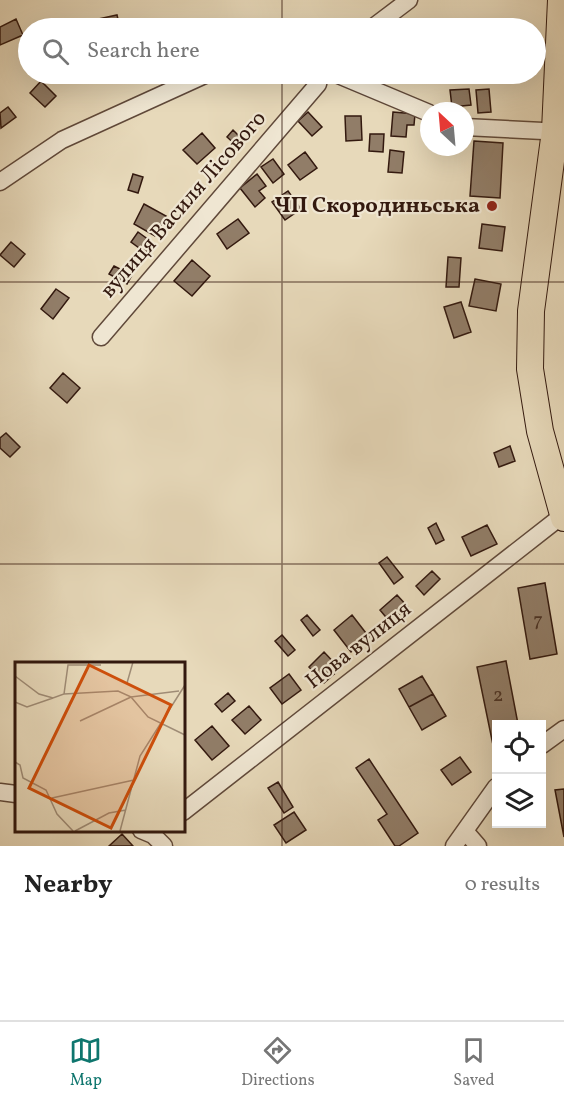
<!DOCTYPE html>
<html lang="en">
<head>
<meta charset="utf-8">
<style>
	:root { --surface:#fff; --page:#f6f6f6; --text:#222; --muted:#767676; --line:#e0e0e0; --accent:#0f766e }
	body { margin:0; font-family:Vollkorn,serif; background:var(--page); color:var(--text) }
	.controls { position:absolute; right:18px; bottom:18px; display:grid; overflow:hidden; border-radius:0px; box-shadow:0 6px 24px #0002 }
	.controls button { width:54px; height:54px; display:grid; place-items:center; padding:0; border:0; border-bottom:2px solid var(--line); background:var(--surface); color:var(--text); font:30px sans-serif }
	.compass { position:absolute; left:420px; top:102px; width:54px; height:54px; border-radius:50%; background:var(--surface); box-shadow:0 6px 24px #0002; rotate:334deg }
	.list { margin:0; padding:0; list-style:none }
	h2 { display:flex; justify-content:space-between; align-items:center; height:78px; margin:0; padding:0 24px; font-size:26px }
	h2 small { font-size:20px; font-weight:400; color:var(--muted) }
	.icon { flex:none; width:33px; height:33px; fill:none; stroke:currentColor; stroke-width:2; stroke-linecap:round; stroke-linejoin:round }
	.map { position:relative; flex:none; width:564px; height:846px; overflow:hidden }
	.search { position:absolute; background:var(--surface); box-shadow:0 6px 24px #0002; left:18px; right:18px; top:18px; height:66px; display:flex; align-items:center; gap:15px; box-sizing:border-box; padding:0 21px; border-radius:33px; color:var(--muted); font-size:22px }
	.sheet { height:174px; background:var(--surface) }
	nav { display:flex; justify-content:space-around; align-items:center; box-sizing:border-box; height:84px; border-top:2px solid var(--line); background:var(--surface); font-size:16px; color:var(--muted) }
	nav a { display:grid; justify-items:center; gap:3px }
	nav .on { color:var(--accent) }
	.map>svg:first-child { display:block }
	.building { fill:#917d68; stroke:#33190f; stroke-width:1.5 }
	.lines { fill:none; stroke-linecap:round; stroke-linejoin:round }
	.minor-casing { stroke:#60493a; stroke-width:19 }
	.primary-casing { stroke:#33190f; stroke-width:28 }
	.minor { stroke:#efe6d2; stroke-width:16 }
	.primary { stroke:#e7d9ba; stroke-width:26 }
	.grid { fill:none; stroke:#33190f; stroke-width:1.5; stroke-opacity:0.55 }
	.poi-dot { fill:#8f2418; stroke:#efe6d2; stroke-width:2 }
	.labels { text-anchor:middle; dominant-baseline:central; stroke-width:4.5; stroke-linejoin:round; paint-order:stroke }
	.number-label { font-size:20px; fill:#4a3225 }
	.street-label { font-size:22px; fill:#33190f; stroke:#efe6d2 }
	.poi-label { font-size:22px; font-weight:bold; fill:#33190f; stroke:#efe6d2; text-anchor:end }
	.inset-road { fill:none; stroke:#9f8c76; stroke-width:1.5 }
	.view { fill:#cd4f0c; fill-opacity:0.15; stroke:#cd4f0c; stroke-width:3 }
	.inset-edge { fill:none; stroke:#33190f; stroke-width:3 }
</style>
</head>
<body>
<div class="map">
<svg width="564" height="846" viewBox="0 0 564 846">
	<rect width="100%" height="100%" fill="#e7d9ba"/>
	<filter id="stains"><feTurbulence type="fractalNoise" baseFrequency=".00333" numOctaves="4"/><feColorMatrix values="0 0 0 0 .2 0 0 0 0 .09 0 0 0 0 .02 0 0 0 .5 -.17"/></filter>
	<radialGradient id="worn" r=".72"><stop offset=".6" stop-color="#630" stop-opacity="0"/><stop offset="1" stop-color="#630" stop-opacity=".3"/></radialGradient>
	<path class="building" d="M117,15L120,28H100L98,19Z
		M16,19L23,35L0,45V27Z
		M41,81L56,96L45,107L30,93Z
		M469,89L471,105L452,107L450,90Z
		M489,89L491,112L478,113L476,90Z
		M8,107L16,117L1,128L0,113Z
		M308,112L322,127L312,136L298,121Z
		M393,112L415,114L414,125H407L406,137L391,136Z
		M345,116H361L362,140L346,141Z
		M233,130L244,141L238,147L227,137Z
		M202,133L215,148L197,164L183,150Z
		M370,134H384L383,152L369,151Z
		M474,141L503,143L500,198L470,196Z
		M390,150L404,152L402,173L388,172Z
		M305,152L317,168L300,180L288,165Z
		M273,159L284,174L273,183L261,167Z
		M133,174L143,177L138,193L128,190Z
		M257,174L266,186L259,191L265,198L255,207L240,188Z
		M288,191L301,209L285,220L272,202Z
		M144,204L166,216L155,236L134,224Z
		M238,219L249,233L227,249L217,234Z
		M482,224L505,227L502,251L479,248Z
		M138,232L153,243L146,253L131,242Z
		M11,242L25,254L14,267L0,255Z
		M448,257L461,258L459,287H446Z
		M192,260L210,276L192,296L174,281Z
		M114,266L132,275L127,284L109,274Z
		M475,279L501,284L496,311L469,306Z
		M56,289L69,298L53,319L41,309Z
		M461,302L471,332L454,338L444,307Z
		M63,373L80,388L67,403L50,388Z
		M6,433L20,447L10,457L0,448V438Z
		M510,446L515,461L499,467L494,453Z
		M436,523L444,540L436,544L428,528Z
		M487,525L497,544L471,556L462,537Z
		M387,557L403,577L394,584L379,563Z
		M432,571L440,579L424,595L416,586Z
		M545,583L557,654L530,659L518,588Z
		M397,595L408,607L390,622L380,610Z
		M307,615L320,630L313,636L301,620Z
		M352,615L369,637L351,652L334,630Z
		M282,635L295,650L288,656L275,641Z
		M324,652L340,669L324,683L309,667Z
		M506,661L518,724H496V749L494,750L477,667Z
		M289,674L301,690L282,704L270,688Z
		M422,676L433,694L409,707L399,689Z
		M228,693L235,701L222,712L215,704Z
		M433,694L446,716L422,730L409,707Z
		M249,706L261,720L245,734L232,720Z
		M212,726L229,746L212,760L195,740Z
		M460,757L471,772L452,785L441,770Z
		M369,759L418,833L399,846H395L378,820L387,814L356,768Z
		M278,782L293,807L284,813L268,788Z
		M564,789V837L555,790Z
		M294,812L306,830L286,843L274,825Z
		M122,834L133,846H109Z"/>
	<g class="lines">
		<g class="minor-casing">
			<path id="minor" d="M372,28L409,0
				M336,74L429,113
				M465,127L563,132
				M0,182L62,140L207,74
				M101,337L318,84L320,74
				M542,745L564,729
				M0,792L16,794
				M183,812L563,515
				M141,830L153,835L164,846
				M465,831L478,846
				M454,846L496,787"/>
		</g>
		<g class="primary-casing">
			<path id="primary" d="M561,0L555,131L531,311L530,369L540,431L564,518"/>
		</g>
		<use href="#minor" class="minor"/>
		<use href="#primary" class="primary"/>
	</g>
	<path class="grid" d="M282,0V28M282,74V846M0,282H564M0,564H564"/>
	<circle class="poi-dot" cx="492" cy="206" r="6"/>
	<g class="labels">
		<g class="number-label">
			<text x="538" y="621">7</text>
			<text x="498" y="696">2</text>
		</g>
		<g class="street-label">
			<text transform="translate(184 205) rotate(-49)">вулиця Василя Лісового</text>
			<text transform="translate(359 646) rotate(-38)">Нова вулиця</text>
		</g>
		<g class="poi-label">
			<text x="480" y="206">ЧП Скородиньська</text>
		</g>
	</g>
	<g transform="translate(15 662)">
		<rect width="170" height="170" fill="#e7d9ba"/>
		<path class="inset-road" d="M0,14L24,32L38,36L49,32L53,3H86M112,21L118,0M49,32L103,29L116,35L164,29M0,40L12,45L38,36M65,59L116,35L133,55L170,73M0,100L5,103L8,116L31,128L42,152L58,169M37,136L119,118M60,169L94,151L111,148M105,169L125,94L170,23"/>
		<path class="view" d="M74,3L156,43L96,166L14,126Z"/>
		<rect width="170" height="170" class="inset-edge"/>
	</g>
	<rect width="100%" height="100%" filter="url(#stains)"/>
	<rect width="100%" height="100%" fill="url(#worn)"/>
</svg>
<div class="controls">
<button><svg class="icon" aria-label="locate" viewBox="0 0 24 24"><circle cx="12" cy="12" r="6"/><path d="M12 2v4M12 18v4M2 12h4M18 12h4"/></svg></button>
<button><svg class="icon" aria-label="layers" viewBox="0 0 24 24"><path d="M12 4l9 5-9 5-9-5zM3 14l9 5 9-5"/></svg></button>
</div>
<svg class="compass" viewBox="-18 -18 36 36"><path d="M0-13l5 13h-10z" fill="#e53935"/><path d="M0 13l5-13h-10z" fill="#767676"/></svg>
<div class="search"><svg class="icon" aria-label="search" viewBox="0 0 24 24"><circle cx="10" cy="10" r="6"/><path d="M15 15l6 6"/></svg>Search here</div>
</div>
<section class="sheet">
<h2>Nearby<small>0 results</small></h2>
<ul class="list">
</ul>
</section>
<nav>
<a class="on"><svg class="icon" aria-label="map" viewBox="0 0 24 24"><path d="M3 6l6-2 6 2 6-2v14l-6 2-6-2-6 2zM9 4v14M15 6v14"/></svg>Map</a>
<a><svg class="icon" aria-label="directions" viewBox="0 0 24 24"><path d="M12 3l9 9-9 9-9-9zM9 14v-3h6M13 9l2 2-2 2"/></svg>Directions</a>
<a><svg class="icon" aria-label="saved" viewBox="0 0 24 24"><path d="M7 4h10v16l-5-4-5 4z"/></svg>Saved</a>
</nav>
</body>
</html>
